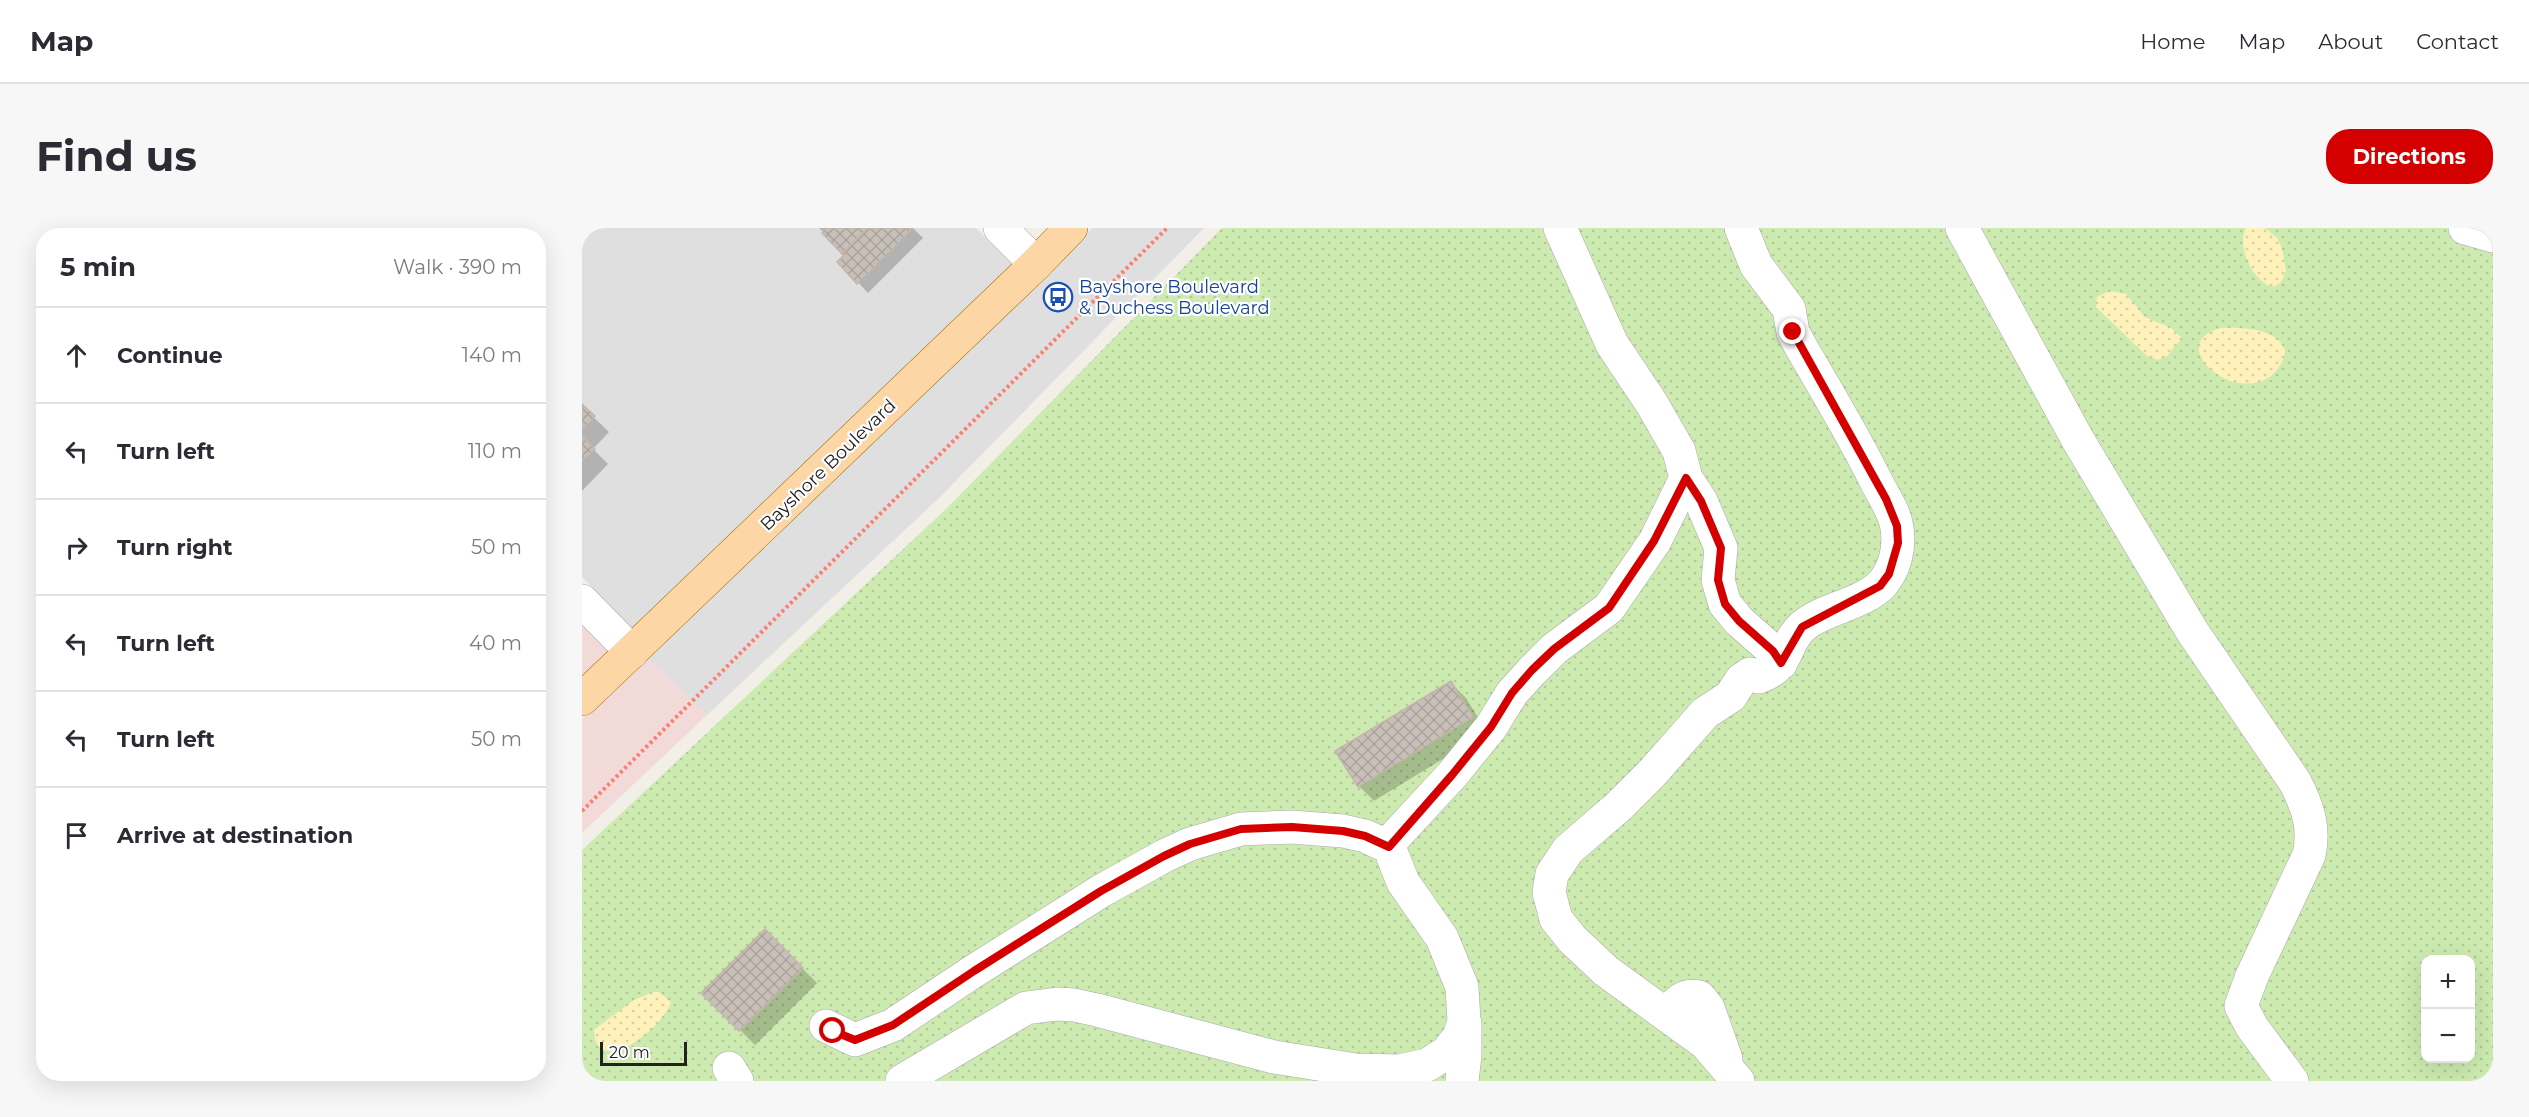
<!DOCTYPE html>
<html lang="en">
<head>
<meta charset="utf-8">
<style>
	:root { --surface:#fff; --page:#f7f7f7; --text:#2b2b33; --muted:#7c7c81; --line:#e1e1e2; --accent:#d40000 }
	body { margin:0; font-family:Montserrat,sans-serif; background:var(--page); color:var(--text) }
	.controls { position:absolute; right:18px; bottom:18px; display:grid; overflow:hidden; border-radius:12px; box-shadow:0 6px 24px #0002 }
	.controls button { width:54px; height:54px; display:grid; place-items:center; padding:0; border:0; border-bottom:2px solid var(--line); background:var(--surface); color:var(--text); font:30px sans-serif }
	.scale { position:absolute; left:18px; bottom:15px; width:87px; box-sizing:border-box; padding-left:6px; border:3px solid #222; border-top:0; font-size:16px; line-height:21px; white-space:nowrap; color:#222; -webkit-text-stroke:4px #fff; paint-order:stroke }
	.stop { position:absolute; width:18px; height:18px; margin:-14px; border:4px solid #d40000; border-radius:50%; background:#fff }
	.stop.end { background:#d40000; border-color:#fff; box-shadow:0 2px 6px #0008 }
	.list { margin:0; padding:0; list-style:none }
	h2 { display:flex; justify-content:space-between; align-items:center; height:78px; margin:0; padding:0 24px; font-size:26px }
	h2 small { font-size:20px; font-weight:400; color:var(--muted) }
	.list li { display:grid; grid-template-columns:39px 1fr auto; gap:18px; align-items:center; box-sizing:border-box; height:96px; padding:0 24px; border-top:2px solid var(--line) }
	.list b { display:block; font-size:22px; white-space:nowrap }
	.list em { font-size:20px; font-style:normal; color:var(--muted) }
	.icon { flex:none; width:33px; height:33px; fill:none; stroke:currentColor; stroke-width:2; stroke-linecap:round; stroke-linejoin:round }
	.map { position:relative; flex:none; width:1911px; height:853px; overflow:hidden; border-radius:24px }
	header { display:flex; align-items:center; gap:36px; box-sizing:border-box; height:84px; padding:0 30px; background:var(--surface); border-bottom:2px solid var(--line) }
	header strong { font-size:28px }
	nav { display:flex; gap:33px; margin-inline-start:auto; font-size:21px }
	.intro { display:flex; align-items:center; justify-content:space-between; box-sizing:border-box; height:144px; padding:0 36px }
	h1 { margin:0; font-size:42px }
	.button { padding:15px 27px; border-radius:24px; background:var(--accent); color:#fff; font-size:21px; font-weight:700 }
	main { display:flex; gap:36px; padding:0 36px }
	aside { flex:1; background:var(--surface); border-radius:24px; box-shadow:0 6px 24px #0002 }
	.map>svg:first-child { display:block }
	.residential { fill:#e0dfdf }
	.commercial { fill:#f2dad9 }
	.grass { fill:url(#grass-dots); fill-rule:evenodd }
	.sand { fill:url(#sand-dots) }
	.shadow { fill:#0003 }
	.building { fill:url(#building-cross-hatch); stroke:#c4b6ab; stroke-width:1.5 }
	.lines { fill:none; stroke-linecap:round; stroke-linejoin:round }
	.minor-casing { stroke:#a9a9a9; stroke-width:34 }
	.major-casing { stroke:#a06b00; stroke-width:34 }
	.path { stroke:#fa8072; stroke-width:4; stroke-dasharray:3 3; stroke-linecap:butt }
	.minor { stroke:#fff; stroke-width:33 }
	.major { stroke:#fcd6a4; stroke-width:33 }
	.route { stroke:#d40000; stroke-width:8 }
	.labels { text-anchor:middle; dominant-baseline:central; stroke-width:4.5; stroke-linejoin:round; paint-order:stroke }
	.transit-label { font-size:18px; fill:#164399; stroke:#fff; text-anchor:start }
	.street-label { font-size:18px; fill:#222; stroke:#fff }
</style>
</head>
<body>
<header>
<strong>Map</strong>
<nav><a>Home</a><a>Map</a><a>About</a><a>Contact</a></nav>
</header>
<div class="intro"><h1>Find us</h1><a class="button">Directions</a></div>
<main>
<aside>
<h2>5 min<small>Walk · 390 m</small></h2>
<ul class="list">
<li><svg class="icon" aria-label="ahead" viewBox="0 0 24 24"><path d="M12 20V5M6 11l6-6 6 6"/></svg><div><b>Continue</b></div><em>140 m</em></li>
<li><svg class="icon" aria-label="left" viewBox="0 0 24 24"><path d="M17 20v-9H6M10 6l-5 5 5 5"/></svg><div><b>Turn left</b></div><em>110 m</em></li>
<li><svg class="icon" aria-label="right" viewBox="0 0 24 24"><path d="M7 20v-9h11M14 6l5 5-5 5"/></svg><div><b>Turn right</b></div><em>50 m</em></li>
<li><svg class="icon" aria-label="left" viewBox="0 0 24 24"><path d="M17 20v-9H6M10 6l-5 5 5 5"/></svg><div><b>Turn left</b></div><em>40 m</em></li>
<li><svg class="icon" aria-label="left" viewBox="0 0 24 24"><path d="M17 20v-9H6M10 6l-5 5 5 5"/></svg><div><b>Turn left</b></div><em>50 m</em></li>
<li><svg class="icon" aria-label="arrive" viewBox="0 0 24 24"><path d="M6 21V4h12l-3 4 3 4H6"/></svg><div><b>Arrive at destination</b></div></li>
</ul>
</aside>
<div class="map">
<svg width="1911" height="853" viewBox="0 0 1911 853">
	<defs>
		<pattern id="grass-dots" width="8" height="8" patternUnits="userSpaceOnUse" patternTransform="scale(1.5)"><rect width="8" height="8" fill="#cdebb0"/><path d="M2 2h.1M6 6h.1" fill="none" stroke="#b0c997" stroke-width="1.8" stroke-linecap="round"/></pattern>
		<pattern id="sand-dots" width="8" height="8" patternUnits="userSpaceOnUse" patternTransform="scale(1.5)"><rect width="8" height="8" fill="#fff1ba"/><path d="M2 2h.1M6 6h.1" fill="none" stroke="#dacea0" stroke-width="1.8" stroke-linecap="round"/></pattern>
		<pattern id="building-cross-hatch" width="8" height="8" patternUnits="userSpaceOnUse" patternTransform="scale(1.5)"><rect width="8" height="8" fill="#c7bfb8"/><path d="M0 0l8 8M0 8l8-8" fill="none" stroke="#aba49e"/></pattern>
	</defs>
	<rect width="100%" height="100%" fill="#f2efe9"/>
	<path class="residential" d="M0,0H394L431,37L51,401L0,349Z
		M510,0H622L356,271L125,487L65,430L454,59Z"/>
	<path class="commercial" d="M0,397L27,424L0,450Z
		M65,430L125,487L0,605V491Z"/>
	<path class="grass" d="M640,0H1911V853H0V622L364,281ZM1844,732H1888V830H1844Z"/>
	<path class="sand" d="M1664,0H1683L1695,10L1700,20L1704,43L1699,54L1692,59C1671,55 1654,18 1664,0Z
		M1527,63L1544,66L1563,89L1589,100L1600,110L1585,128L1576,132L1565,128L1514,79L1515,69Z
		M1639,100C1659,99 1695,100 1703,122C1703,131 1699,136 1694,143C1658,183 1578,116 1639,100Z
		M71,764H77L89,774C82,799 14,853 12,802L52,772Z"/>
	<path class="shadow" d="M237,0H331L341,10L286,65L257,34L264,27Z
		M0,178L27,204L11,221L26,236L0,263Z
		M869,455L884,470L905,504L792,573L777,558L756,524Z
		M183,703L235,755L173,817L121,765Z"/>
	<path class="building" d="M245,0H286L260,26L240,5Z
		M286,0H331L275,56L255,34L262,27L260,26Z
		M0,176L13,188L0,202Z
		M0,208L13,221L0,233Z
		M869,453L891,489L776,559L753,523Z
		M183,701L221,740L157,803L119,765Z"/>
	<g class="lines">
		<g class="minor-casing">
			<path id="minor" d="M418,0L454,36
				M1380,0L1496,212L1610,403L1713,554C1726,579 1733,600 1727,627L1670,748L1659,778L1670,799L1710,853
				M1883,0L1911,8
				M1104,250L1119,273L1139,320L1136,352L1143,376L1157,393L1191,423L1199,435
				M0,373L50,424
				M1094,792V776C1101,769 1106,767 1117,769L1126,780L1144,831
				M244,798L273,812L311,797L392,743L519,663L582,628L608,616L659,601L710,599L761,603L783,608L807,619
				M147,840L155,853
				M320,853L444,780L475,776L492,777L515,782L692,829L774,842L817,843L845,837L864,825L877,809L882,793L880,759L860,710L821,654L807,619V615L870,547L909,499L930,465L950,443L972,421L1027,380L1073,313L1104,250L1097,223L1070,176L1030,116L978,0
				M880,853L883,827V795
				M1156,853L1123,815L1024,743L990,711L974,691L967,664L970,646L986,622L1037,578L1071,544L1123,485L1149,468L1159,452L1168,446L1177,449C1209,438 1201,416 1220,399C1237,382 1282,376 1300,356C1313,341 1318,320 1315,300C1313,284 1302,269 1295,255C1272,208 1245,164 1219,119L1211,104L1207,81L1174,37L1159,0"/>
		</g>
		<g class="major-casing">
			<path id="major" d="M0,471L454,36L489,0"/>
		</g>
		<path class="path" d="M0,583L585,0"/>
		<use href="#minor" class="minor"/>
		<use href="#major" class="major"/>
	</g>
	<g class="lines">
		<path class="route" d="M251,803L273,812L311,797L392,743L519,663L582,628L608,616L659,601L710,599L761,603L783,608L807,619L870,547L909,499L930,465L950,442L972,421L1027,380L1072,313L1104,250L1119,273L1139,320L1136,352L1143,376L1157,393L1191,423L1199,435L1220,399L1298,358L1307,346L1316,315L1315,298L1304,271L1211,104"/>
	</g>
	<defs>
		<g id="bus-ring" transform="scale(1.5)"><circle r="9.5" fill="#fff" stroke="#1a4fb4" stroke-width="1.5"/><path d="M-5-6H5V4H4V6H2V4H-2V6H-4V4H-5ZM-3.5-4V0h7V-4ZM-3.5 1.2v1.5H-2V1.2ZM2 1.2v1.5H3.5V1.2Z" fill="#1a4fb4"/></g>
	</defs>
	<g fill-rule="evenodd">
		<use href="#bus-ring" x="476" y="69"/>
	</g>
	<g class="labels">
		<g class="transit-label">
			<text x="497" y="59">Bayshore Boulevard<tspan x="497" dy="21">&amp; Duchess Boulevard</tspan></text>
		</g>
		<g class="street-label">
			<text transform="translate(246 237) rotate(-44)">Bayshore Boulevard</text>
		</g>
	</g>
</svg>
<div class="controls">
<button>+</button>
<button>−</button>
</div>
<div class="scale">20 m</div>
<div class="stop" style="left:251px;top:803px"></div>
<div class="stop end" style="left:1211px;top:104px"></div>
</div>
</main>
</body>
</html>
